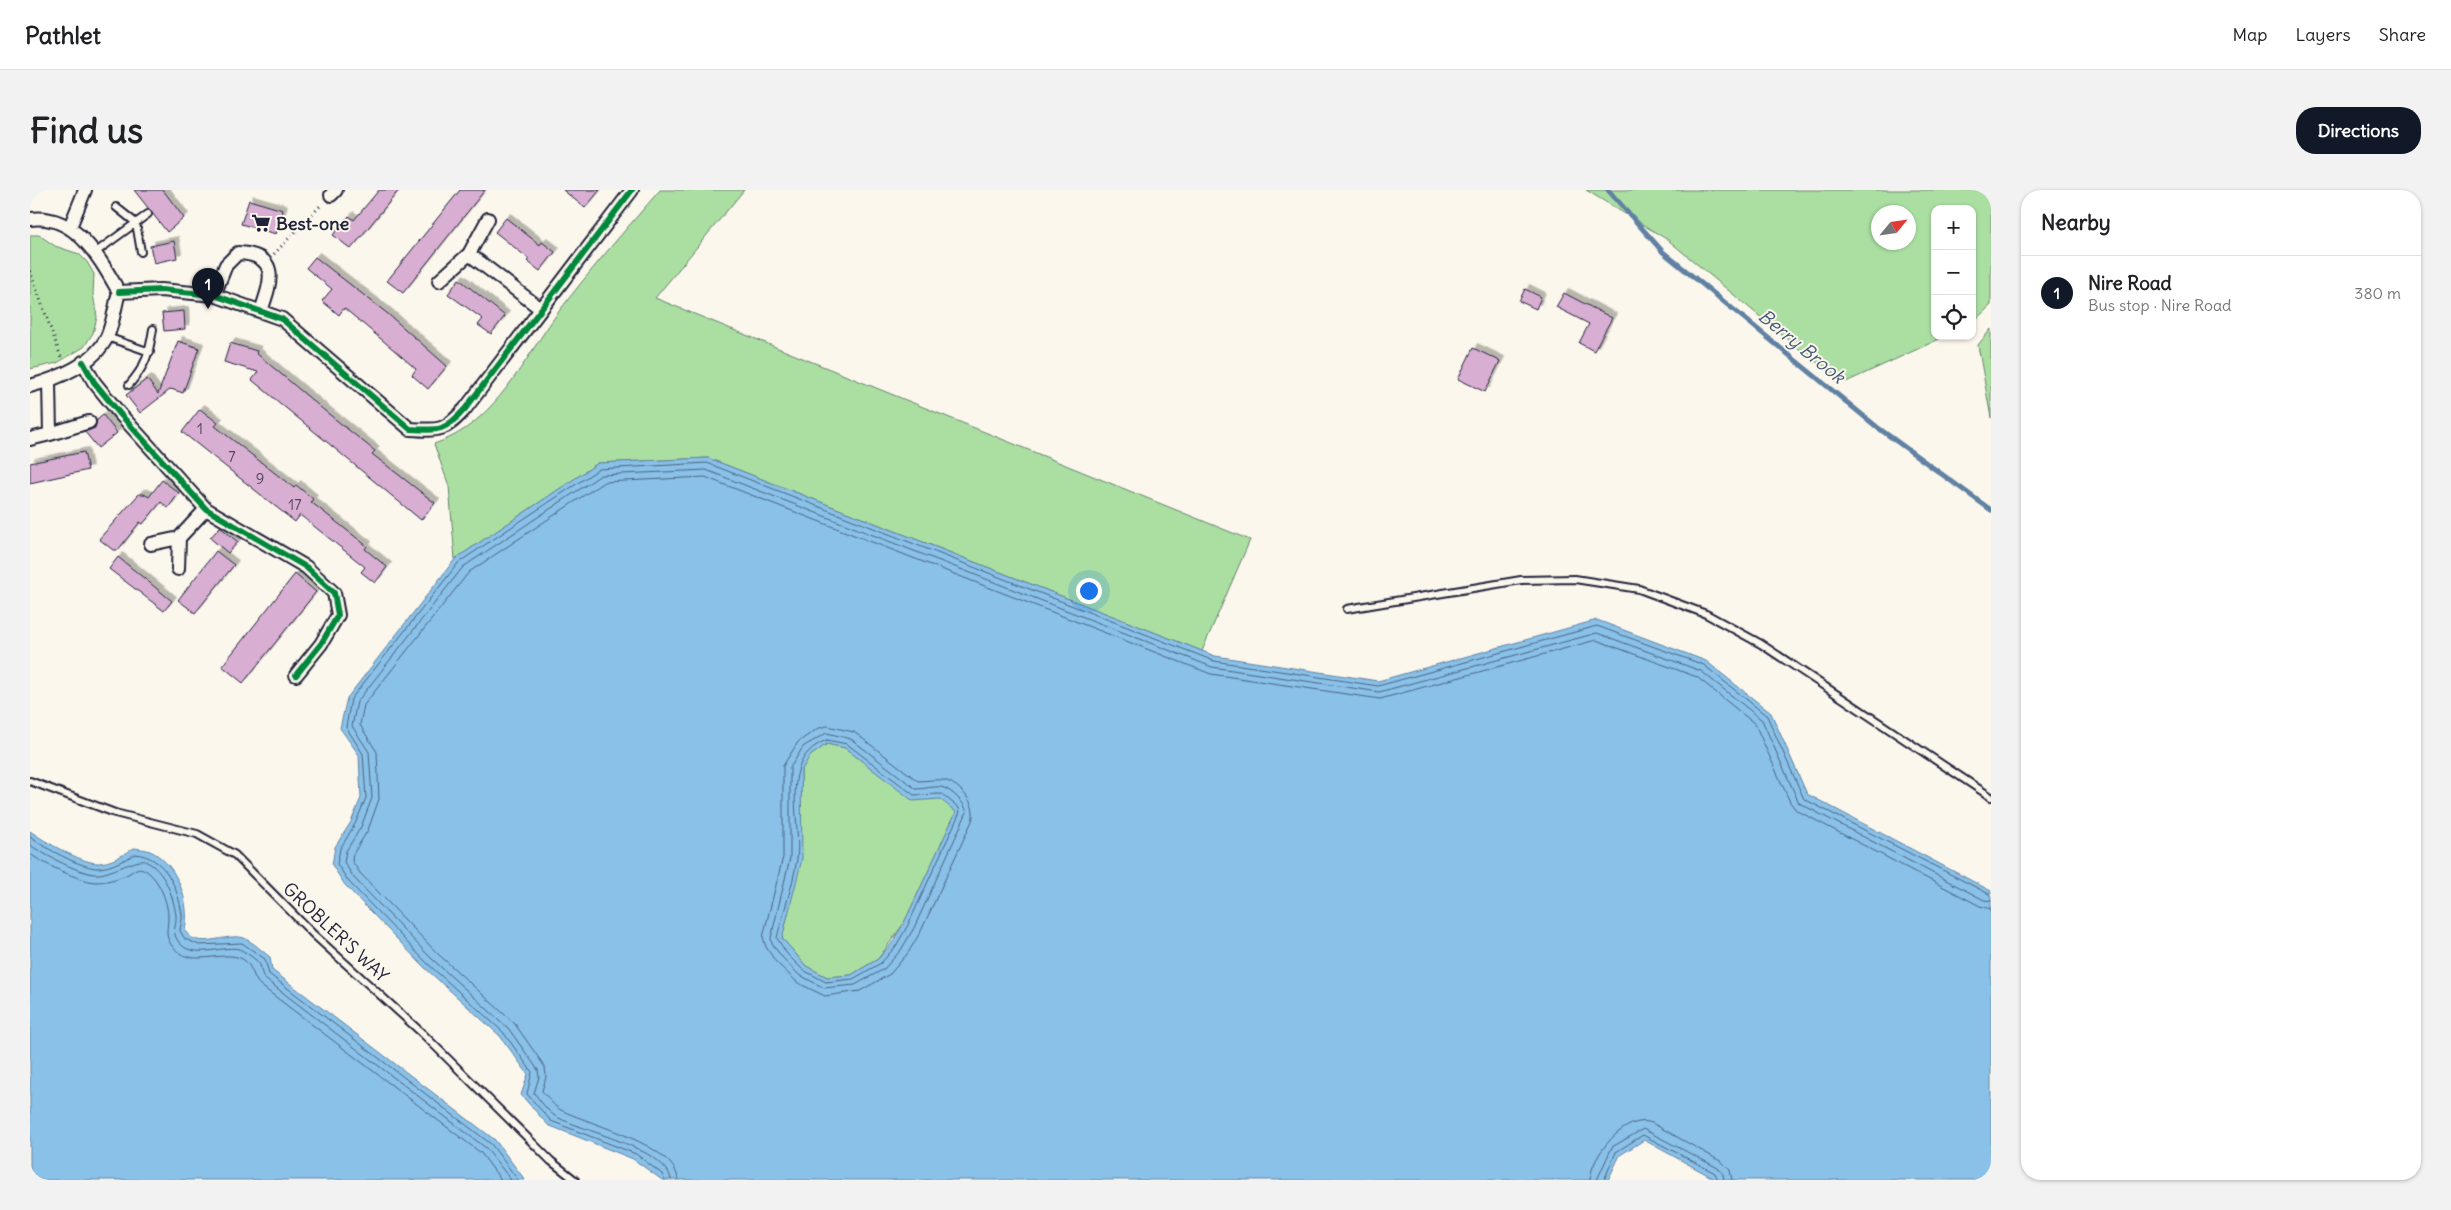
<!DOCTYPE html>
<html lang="en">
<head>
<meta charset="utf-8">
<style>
	:root { --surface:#fff; --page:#f2f2f2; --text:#202124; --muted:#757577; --line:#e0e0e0; --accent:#111827 }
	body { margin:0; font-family:Delius,sans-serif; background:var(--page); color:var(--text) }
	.controls { position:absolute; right:15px; top:15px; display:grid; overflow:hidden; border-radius:10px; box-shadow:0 1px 4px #0004 }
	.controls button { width:45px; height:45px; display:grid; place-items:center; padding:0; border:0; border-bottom:1px solid var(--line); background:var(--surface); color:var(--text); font:25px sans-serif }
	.compass { position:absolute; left:1841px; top:15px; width:45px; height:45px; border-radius:50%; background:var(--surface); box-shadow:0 1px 4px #0004; rotate:61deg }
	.you { position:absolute; left:1058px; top:400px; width:18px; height:18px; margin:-12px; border:4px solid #fff; border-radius:50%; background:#1a73e8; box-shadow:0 0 0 8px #1a73e833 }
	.badge { display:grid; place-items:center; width:32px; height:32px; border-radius:50%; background:var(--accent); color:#fff; font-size:16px; font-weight:700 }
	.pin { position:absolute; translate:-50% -41px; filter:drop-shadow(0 1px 2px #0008) }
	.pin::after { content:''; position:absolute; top:26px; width:18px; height:15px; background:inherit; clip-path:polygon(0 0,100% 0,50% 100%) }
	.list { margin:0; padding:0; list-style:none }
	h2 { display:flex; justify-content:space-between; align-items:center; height:65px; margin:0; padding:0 20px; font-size:21px }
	h2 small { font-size:16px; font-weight:400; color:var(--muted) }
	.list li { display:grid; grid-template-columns:32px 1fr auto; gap:15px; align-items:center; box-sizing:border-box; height:75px; padding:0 20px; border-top:1px solid var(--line) }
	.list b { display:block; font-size:19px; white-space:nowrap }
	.list p { margin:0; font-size:16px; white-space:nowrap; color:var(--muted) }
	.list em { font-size:16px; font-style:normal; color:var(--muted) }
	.icon { flex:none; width:28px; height:28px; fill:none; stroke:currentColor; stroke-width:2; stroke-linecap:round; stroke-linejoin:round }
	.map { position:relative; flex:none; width:1961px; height:990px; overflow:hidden; border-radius:20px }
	header { display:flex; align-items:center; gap:30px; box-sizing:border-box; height:70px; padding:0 25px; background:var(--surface); border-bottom:1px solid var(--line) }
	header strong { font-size:24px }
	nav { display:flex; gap:28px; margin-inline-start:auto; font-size:18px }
	.intro { display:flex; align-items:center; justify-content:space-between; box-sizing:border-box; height:120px; padding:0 30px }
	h1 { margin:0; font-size:35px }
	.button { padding:12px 22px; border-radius:20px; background:var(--accent); color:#fff; font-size:18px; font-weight:700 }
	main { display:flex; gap:30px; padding:0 30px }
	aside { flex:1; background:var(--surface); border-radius:20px; box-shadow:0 1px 4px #0004 }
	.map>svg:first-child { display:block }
	.green { fill:#abdfa2; stroke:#66806e; fill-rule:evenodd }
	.water { fill:#89c1e8; stroke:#6081a3; fill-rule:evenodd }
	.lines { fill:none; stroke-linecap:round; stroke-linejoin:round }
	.shore { stroke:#4b6280; stroke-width:1 }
	.stream { stroke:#6081a3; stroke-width:5 }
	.building { fill:#d8aed3; stroke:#22223b; filter:url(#shadow) }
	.lane-casing { stroke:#22223b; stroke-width:10 }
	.street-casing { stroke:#22223b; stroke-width:16 }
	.path { stroke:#22223b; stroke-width:3; stroke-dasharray:1 4; stroke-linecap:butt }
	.lane { stroke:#fbf7ec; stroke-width:6 }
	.street { stroke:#fbf7ec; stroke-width:12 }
	.cycleway-casing { stroke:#fbf7ec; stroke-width:9 }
	.cycleway { stroke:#00873e; stroke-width:6 }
	.labels { text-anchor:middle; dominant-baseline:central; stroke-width:4; stroke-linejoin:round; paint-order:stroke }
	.number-label { font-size:15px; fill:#504561 }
	.poi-label { font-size:18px; font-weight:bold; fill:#22223b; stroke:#fbf7ec; text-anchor:start }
	.street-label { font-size:18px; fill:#22223b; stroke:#fbf7ec }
	.water-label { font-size:19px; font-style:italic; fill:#465a78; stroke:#fbf7ec }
</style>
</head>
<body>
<header>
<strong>Pathlet</strong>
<nav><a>Map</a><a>Layers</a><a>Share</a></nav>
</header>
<div class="intro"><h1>Find us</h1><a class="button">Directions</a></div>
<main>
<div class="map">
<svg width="1961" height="990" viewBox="0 0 1961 990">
	<defs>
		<filter id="shadow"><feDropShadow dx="4.5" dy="-4.5" stdDeviation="0" flood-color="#0004"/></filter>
	</defs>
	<rect width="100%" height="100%" fill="#fbf7ec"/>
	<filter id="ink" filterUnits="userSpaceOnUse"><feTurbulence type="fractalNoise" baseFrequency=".02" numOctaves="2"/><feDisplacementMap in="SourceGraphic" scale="10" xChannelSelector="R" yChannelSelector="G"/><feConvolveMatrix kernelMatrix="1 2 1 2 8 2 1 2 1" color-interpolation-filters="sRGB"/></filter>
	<g filter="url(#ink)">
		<path class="green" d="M630,0H714L625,108L1220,350L1172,461L678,268L568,273L425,369L419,296L404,254C465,235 494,168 530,120C561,79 596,39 630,0Z
			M1556,0H1961V115L1942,133V19H1905V146H1916L1816,192L1776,165L1638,50ZM1878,22V52H1848V22Z
			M0,45H9L25,56L49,64L57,72L64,84L63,104L67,127L63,143L54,157L27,173L0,179Z
			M1961,139V228L1948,155Z
			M797,554L815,558L883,610L910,608L926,622L874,733L848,769L821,785L797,787L776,776L752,748L758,724L771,622V581L780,566Z"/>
		<path class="water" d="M678,268L1185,466L1348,491L1567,430L1676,471L1741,523L1777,604L1961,701V990H1687L1614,950L1590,965L1578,990H632L603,969L518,935L491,905L498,884L470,846L394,777L315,695L302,675L305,657L321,632L331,608L329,565L310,538L317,508L425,369L568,273ZM797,554L815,558L883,611L910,609L926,622L874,733L862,753L848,769L821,785L797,787L776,776L752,748L772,669L771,581L780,566Z
			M0,641C14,651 51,673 68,673C81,673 93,665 104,658C109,659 116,659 120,661C147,673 161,713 155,740C166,762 196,742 214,748C223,752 232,761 240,767L242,780L465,950L495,990H0Z"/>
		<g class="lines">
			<path class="shore" d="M797,536L824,542L888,591C896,591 905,589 913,590C929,593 948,614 942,631L891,741L878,763L860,784L830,801L795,806L768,793L746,772L736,757L733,747L753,667V576L768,552L787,539Z
				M797,543L821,549L886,599C894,599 903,596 911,597C921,599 935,613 937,622L884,738L871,760L854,779L825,795L794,798L768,784L752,767L742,754L741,748L760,668V578L773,557Z
				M797,550L817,554L884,605L912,604L929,618L930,622L878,735L866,756L851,773L823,789L796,792L773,780L757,764L747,748C753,722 763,696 767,669C772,630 747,568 797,550Z
				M0,647C14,657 52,679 69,678C82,677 94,670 105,664C136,667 148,698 152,725C153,730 150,736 150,741L155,749L169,755L212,753L235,769L239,784L461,954L488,990
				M0,655C13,664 53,686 69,684C81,683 109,668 115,671C135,680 143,706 146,725C147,735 141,741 148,751C162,771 191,755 209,759C214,761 228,770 230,775C232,781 231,784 235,789L456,958L481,990
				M0,664C14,674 49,691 66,692C75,692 88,689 96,685C101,683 107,676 113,679C128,686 138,711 138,727C138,739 134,745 142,756C159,778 186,762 207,767C223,771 221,786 230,795L451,963L471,990
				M635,990L632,984L606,964L521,931L497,904L502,882L473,842L397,773L319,692L307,674L310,659L325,634L336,608L333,564L316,537L321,509L429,372L569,279L677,273L1184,471L1348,496L1567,436L1674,475L1737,526L1774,609L1961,705
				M641,990C639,959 548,940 525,926C517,921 510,910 504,903L509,887L508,880L478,838L401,768L324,688L314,672L316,661L331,637L342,608L339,562L322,536L327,512L433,377L571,285L676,280L1182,477L1349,502L1567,443L1671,481L1732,530L1769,613L1954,710L1961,711
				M648,990C647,955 558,934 531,920C524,917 518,907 512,901L516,887L515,877L485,834L407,763L330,683L322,671L323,664L338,640L349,609L347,562L330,535L334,515L439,382L574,292L675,287L1181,484L1350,509L1566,450L1667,487L1725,534L1760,612L1766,620L1950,716L1961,719
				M1560,990C1561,965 1596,923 1622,933L1692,972L1700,980L1702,990
				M1567,990L1582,957L1613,939L1688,978L1693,984L1694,990
				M1574,990L1586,962L1613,945L1685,983L1688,990"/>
			<path class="stream" d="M1578,0L1633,62L1847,237L1961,320"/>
		</g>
		<path class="building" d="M104,0H133L154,28L137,42Z
			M349,0H369L321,59L303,45L319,26L324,30Z
			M430,0H455L373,103L357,91Z
			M533,0H570L555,18Z
			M219,10L253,20L246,44L211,34Z
			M476,28L510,55L512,52L525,62L510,81L497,71L499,69L465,42Z
			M144,51L147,68L124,73L120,56Z
			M285,67L358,124L417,176L398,199L382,185L386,179L357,154L314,118L309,125L292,111L302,99L276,78Z
			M429,89L475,126L461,144L448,135L453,129L418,104Z
			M1495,99L1511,107L1506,119L1489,111Z
			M1534,103L1582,128L1564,161L1549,153L1559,134L1526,117Z
			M154,121L155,139L134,141L132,123Z
			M148,151L169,158L153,203L141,199L110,223L96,205L117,189L128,204Z
			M200,153L227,161L226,163L295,221L345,261L342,264L405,313L391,330L222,190L228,182L194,172Z
			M1443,158L1470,171L1455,202L1428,189Z
			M170,219L188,233L185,236L264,298L266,295L283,309L281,312L337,356L335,359L357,377L345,393L331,382L335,377L270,325L265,332L152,242Z
			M73,225L87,243L68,258L55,242L65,238L67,230Z
			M54,262L58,280L0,293V273Z
			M132,290L149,303L138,318L131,312L113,334L110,332L88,360H83L69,349L109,304H114L119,307Z
			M190,337L208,352L198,363L180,348Z
			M186,361L204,375L165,423L148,410Z
			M88,367L142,411L134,421L79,379Z
			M265,384L286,402L213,493L192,476Z"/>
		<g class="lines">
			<g class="lane-casing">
				<path id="lane" d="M86,17L106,33L111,62
					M66,62L118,24
					M77,147L120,162
					M99,195C116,175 119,165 123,139
					M1317,419L1491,390L1545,389L1609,399L1676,424L1731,454L1961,607
					M0,591L85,623L167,644L205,665L283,744L392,843L521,971L545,990"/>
			</g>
			<g class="street-casing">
				<path id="street" d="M301,5L306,0
					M0,29C46,23 70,69 89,102C85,116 83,134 77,147C64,174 27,189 0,196
					M458,29L439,64L511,119
					M40,37L55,0
					M409,91L439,64
					M89,102L131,100L184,105L252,129L380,239C410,241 415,241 435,219L602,0
					M184,105L196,75L208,63C251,65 241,92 231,121
					M53,172L64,192L90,224L176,319L276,377L304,403L308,425L291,454L266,485
					M19,191L20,244L59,232
					M0,249L20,244
					M121,354L149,348L176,319
					M148,379L149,348"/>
			</g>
			<path class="path" d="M244,64L292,14
				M0,81L32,170"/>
			<use href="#lane" class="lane"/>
			<use href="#street" class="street"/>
			<g class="cycleway-casing">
				<path id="cycleway" d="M89,102L131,100L184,105L252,129L380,239C410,241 415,241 435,219L602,0
					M53,172L64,192L90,224L176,319L276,377L304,403L308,425L291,454L266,485"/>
			</g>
			<use href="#cycleway" class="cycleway"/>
		</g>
	</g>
	<defs>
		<g id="supermarket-bare" transform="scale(1.5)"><path d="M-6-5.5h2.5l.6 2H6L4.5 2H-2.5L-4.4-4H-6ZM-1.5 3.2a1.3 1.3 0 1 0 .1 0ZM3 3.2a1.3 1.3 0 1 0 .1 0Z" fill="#22223b" stroke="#fbf7ec" stroke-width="2.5" paint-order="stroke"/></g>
	</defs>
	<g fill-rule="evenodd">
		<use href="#supermarket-bare" x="231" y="33"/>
	</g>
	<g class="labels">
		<g class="number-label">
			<text x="170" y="238">1</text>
			<text x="202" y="266">7</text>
			<text x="230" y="288">9</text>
			<text x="265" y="314">17</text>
		</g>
		<g class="poi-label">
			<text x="246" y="33">Best-one</text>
		</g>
		<g class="street-label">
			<text transform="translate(306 742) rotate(43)">GROBLER'S WAY</text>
		</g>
		<g class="water-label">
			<text transform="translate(1772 156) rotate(39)">Berry Brook</text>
		</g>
	</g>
</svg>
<div class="controls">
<button>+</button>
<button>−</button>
<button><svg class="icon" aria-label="locate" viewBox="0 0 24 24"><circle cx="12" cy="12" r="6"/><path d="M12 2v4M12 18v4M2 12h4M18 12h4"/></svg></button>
</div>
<svg class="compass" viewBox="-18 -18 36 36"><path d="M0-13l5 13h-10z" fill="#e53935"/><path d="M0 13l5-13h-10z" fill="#757577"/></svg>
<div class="you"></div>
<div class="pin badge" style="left:178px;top:119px">1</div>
</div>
<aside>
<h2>Nearby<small></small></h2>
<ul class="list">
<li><span class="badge">1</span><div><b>Nire Road</b><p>Bus stop · Nire Road</p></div><em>380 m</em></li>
</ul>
</aside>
</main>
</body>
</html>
